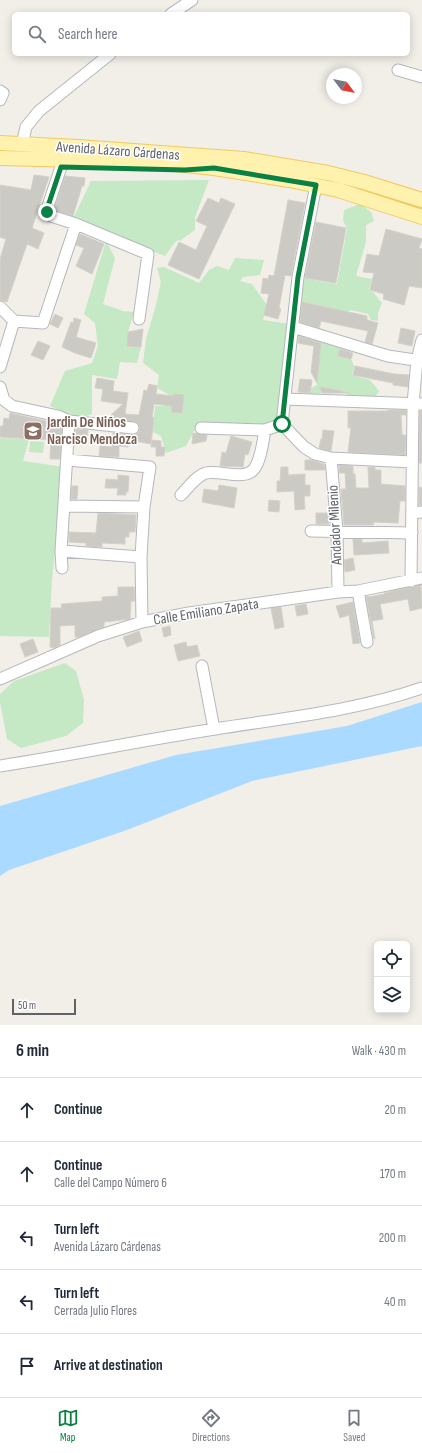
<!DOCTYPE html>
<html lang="en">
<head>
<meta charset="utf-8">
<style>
	:root { --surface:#fff; --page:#f6f6f7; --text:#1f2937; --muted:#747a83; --line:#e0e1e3; --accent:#0b8043 }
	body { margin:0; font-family:"Sofia Sans Condensed",sans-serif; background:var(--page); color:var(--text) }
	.controls { position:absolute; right:12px; bottom:12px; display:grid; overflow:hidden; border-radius:6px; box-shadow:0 2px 10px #0003 }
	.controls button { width:36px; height:36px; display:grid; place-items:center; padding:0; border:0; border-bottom:1px solid var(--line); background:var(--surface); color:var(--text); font:20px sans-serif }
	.compass { position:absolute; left:326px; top:68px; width:36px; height:36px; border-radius:50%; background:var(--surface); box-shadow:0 2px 10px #0003; rotate:122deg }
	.scale { position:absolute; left:12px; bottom:10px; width:64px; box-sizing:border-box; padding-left:4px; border:2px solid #5f6368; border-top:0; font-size:11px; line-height:14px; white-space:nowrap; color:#5f6368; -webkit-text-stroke:3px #fff; paint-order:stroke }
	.stop { position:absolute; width:12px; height:12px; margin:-9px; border:3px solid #0b8043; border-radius:50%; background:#fff }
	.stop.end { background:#0b8043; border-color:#fff; box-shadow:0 1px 4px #0008 }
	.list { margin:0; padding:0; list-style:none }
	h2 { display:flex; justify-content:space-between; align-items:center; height:52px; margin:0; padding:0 16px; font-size:17px }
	h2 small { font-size:13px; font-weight:400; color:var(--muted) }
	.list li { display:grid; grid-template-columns:26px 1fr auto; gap:12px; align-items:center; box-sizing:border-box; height:64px; padding:0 16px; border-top:1px solid var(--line) }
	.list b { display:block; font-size:15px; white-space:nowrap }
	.list p { margin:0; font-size:13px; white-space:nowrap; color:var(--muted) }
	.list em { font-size:13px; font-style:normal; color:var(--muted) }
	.icon { flex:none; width:22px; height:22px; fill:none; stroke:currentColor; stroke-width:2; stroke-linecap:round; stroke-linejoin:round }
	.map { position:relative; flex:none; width:422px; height:1025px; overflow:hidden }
	.search { position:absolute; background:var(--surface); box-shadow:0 2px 10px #0003; left:12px; right:12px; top:12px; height:44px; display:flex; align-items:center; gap:10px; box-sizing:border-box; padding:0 14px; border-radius:6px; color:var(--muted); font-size:15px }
	.sheet { height:372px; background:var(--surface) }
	nav { display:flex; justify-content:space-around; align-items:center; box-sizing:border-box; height:56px; border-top:1px solid var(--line); background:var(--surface); font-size:11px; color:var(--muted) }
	nav a { display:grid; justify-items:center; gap:2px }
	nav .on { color:var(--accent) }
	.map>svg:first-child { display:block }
	.green { fill:#c5e8c5 }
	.water { fill:#aadaff }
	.building { fill:#cccac5; stroke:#d6d1c6 }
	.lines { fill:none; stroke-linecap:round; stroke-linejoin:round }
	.minor-casing { stroke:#b5b8bc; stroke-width:13 }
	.major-casing { stroke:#f2c960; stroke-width:16 }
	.minor { stroke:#fff; stroke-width:11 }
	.major { stroke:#fff2af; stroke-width:14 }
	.route { stroke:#0b8043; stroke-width:5 }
	.labels { text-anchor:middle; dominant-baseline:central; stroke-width:3; stroke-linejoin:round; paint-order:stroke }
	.street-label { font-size:15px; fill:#5f6368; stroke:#fff }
	.education-label { font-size:15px; font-weight:bold; fill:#785e54; stroke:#fff; text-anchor:start }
</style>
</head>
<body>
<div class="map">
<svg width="422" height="1025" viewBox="0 0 422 1025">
	<rect width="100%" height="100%" fill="#f1efe8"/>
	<path class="green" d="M209,180L195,217V230L181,240L176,241L165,256L72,221L91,181Z
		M360,204L371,212L374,221L366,225V242L356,276L372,279L369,290L373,292L382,303L378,313V321L371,320L368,314L351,310L347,312L300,301L302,278L337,284L347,229L343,220L344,210Z
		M106,241L115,258L103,304L123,311L134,312L128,332L127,346L141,347L137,363L120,362L117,379L92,375V414L79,418L50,406L65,371L92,363L98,346L95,323L84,314Z
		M235,258L264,260L260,275L243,277L240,281L252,284L267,305L263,320L291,324L279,421L264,427L198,424L186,446L166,453L161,436L153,432L155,406H169L171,396L157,388L159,375L143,363L146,339L156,305L161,282L157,268L164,267L199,283L209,270L217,266L229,270Z
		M321,339L341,345L339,356L351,359L354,366L352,375L370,380L379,391L373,400L346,399L347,392L326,388L323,393L317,394L316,397H309L311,388L317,385Z
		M0,438L29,439L23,461L64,467L52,580L49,637L0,636Z
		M30,441L44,442L43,453L29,452Z
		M65,663L76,671L84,700L83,723L66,736L21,748L7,739L0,702V694L14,681Z"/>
	<path class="water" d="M422,702V746L252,781L127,830L9,870L0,876V806L176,755L347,726Z"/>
	<path class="building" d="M34,175L49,177L32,228L44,233L38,249L27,244L7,302L0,300V259L6,239L0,237V185L31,190Z
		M65,176L85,178L84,186H82L73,216L54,210Z
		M208,198L219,203L221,198L235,204L199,279L168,265L179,242L196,250L207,226L196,221Z
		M288,200L305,203L291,276L285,275L279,308L281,309L278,319L264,315L269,294L261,293L263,278L268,279L269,275L274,276Z
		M316,222L346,228L336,283L305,278Z
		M386,229L422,239L419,248L422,249V288L409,286L404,305L383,299L384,294L370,290L374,273L363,272L367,254L379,256Z
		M80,234L104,244L92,274L76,266L84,248L76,245Z
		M302,302L367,316V320L378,323L372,344L365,342L368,331L321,321L319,328L300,322Z
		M55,314L63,318L58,328L50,324Z
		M74,318L81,320L76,337L96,343L91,358L75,353L62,347L71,322L73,323Z
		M401,328L415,331L412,346L398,343Z
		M143,329L141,347L127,346L128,332Z
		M299,336L321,343L317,383L311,372L314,346L298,343Z
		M38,341L50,346L43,360L31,355Z
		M340,349L353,353L351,359L338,356Z
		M355,366L394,374L409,375L408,387L393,385V383L353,375Z
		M97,378L114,381L113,391L128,393L125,414L139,415L144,390L147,391L149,384L157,386L156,394L173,396V394L184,395L182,413L171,412L172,406L154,404L152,417H154L151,444L129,440L128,447L119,446V457L99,456L100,446L112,447L113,433L135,435L139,432L140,428L137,422L115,419L111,415L123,404L101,401L103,389L95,388Z
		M300,379L312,380L310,393L298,392Z
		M319,387L331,389L350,393H323Z
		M388,410H406V415H401L402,435H406L405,455L348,452L351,428H348V411H387Z
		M420,411H422V463H419Z
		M10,413L50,422V426L62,427L60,459H50L51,440L0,437V426H3L4,418L9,419Z
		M76,429L88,430L87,444L75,443Z
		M323,430L334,431L331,451L319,448L321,439H322Z
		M193,433L207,435L206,441L192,444Z
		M231,436L252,442L248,455L245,454L243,467L220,466L222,452L226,453Z
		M152,440L161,441V447H165L164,456H156V447H157H151Z
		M305,460H311L324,464L325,470H305Z
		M339,465L353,466V474H355L356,488H369L368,467H375V470H381V484L405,486V501H400L398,523L374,522L373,525H344L341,489H346L345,473H339Z
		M281,467H288V475L305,474V485H310V496H304L305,509L295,510L294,491L277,492V481H280Z
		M118,475L129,476L128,492H126V495H117L118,488H105L106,479L118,480Z
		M219,485L237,488L234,508L202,502L204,489L218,491Z
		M72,486H78L77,499H71Z
		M419,487L422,488V505H419Z
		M269,500L280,501L279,512L268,511Z
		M98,513L136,515L135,532H129V537H125V544L102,543V547L86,546V543L69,542V532L96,533Z
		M316,513H328L329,524H316Z
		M353,539H362V543L388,541L389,553L354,555Z
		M353,558L355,570L345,572L344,560Z
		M421,585L422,608L410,611L408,599L380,604L383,619L372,621L375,639H374L366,596H368L369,597L384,594V593Z
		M118,587H134L135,601H131L130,619L104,622V627L79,637H75V625L60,626V645L54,648L50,647L51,608H62L61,604L102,601V597L118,596Z
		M353,602L360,643L353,644L349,615L340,618L336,606Z
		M306,604L308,614L297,616L295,606Z
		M281,607L284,627L275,629L271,608Z
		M170,626L171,635L164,637L162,628Z
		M139,631L142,641L127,647L123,637Z
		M33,639L38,652L25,657L20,644Z
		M186,642L187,647L197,645L200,656L178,661L174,645Z"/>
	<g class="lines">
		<g class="minor-casing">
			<path id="minor" d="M171,14L192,0
				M398,70L422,77
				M0,91L3,93L0,100
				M22,145L26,127L39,111L110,54
				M61,167L48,206L47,212L51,216L76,224L148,254L139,319
				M0,307L14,321L43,323L76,224
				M293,327L388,356L422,361
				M0,367L14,321
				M0,387L4,400L12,406L58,416L69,421L133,428
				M285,399L422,404
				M282,424L298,277L316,185
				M282,424L304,447L315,454L331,458L412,462
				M201,428L265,430
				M331,458L337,531L338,592
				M67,460L150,467L144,507L141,557L142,622
				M181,495C188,488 196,476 206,473C220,470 245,481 254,469C261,460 263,441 265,430L282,424
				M65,506L144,507
				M412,513L422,512
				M311,531L412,533
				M61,551L141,557
				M62,568L61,551L69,421
				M411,581L413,404L417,360L422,340
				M358,591L367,642
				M202,666L214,729
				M0,679L98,636L142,622L189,613L338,592L358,591L422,578
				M0,766C72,755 143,740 215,729C284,718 355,711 422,688"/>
		</g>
		<g class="major-casing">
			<path id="major" d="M0,143L78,147L244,159L328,173L364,182L422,200
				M0,158L156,162L214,168L289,180L338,190L422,217"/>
		</g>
		<use href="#minor" class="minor"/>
		<use href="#major" class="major"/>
	</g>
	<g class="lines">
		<path class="route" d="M47,212L48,206L61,167L185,170L214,168L316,185L298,277L282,424"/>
	</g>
	<defs>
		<g id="school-square" transform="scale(1)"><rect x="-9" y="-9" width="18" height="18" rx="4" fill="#8d6e63" stroke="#fff"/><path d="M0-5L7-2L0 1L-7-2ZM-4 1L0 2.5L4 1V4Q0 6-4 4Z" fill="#fff"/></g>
	</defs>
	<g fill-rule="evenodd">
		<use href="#school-square" x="33" y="431"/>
	</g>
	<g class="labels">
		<g class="street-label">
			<text transform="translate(118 151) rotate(4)">Avenida Lázaro Cárdenas</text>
			<text transform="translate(335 525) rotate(-93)">Andador Milenio</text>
			<text transform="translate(206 612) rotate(-9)">Calle Emiliano Zapata</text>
		</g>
		<g class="education-label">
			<text x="47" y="422">Jardin De Niños<tspan x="47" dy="17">Narciso Mendoza</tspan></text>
		</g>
	</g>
</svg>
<div class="controls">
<button><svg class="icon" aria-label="locate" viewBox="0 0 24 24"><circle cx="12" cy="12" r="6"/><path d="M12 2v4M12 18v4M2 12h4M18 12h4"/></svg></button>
<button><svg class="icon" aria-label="layers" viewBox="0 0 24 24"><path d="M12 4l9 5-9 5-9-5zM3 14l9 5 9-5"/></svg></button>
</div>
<svg class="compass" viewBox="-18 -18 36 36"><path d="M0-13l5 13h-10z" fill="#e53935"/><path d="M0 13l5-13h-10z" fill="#747a83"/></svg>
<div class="scale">50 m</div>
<div class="stop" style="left:282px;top:424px"></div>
<div class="stop end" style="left:47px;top:212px"></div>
<div class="search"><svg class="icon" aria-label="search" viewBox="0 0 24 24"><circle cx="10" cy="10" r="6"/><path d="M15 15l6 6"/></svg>Search here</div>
</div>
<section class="sheet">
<h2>6 min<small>Walk · 430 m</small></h2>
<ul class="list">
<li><svg class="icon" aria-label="ahead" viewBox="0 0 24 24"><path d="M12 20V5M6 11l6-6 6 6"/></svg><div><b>Continue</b></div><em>20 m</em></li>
<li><svg class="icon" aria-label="ahead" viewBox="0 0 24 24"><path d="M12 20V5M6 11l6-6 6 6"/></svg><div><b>Continue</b><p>Calle del Campo Número 6</p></div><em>170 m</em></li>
<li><svg class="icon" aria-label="left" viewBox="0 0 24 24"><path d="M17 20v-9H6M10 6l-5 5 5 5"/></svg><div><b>Turn left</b><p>Avenida Lázaro Cárdenas</p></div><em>200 m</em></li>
<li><svg class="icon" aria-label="left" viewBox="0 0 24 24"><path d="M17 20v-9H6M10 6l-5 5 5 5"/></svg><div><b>Turn left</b><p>Cerrada Julio Flores</p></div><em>40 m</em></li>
<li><svg class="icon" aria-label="arrive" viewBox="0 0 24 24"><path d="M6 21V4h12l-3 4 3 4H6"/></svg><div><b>Arrive at destination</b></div></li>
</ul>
</section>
<nav>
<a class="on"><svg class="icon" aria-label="map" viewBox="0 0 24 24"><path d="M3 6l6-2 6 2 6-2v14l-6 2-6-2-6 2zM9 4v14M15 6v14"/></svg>Map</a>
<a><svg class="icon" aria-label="directions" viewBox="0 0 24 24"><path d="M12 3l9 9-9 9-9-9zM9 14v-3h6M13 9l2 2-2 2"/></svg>Directions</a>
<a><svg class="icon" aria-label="saved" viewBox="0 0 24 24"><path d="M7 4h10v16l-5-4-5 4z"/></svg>Saved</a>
</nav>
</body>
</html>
